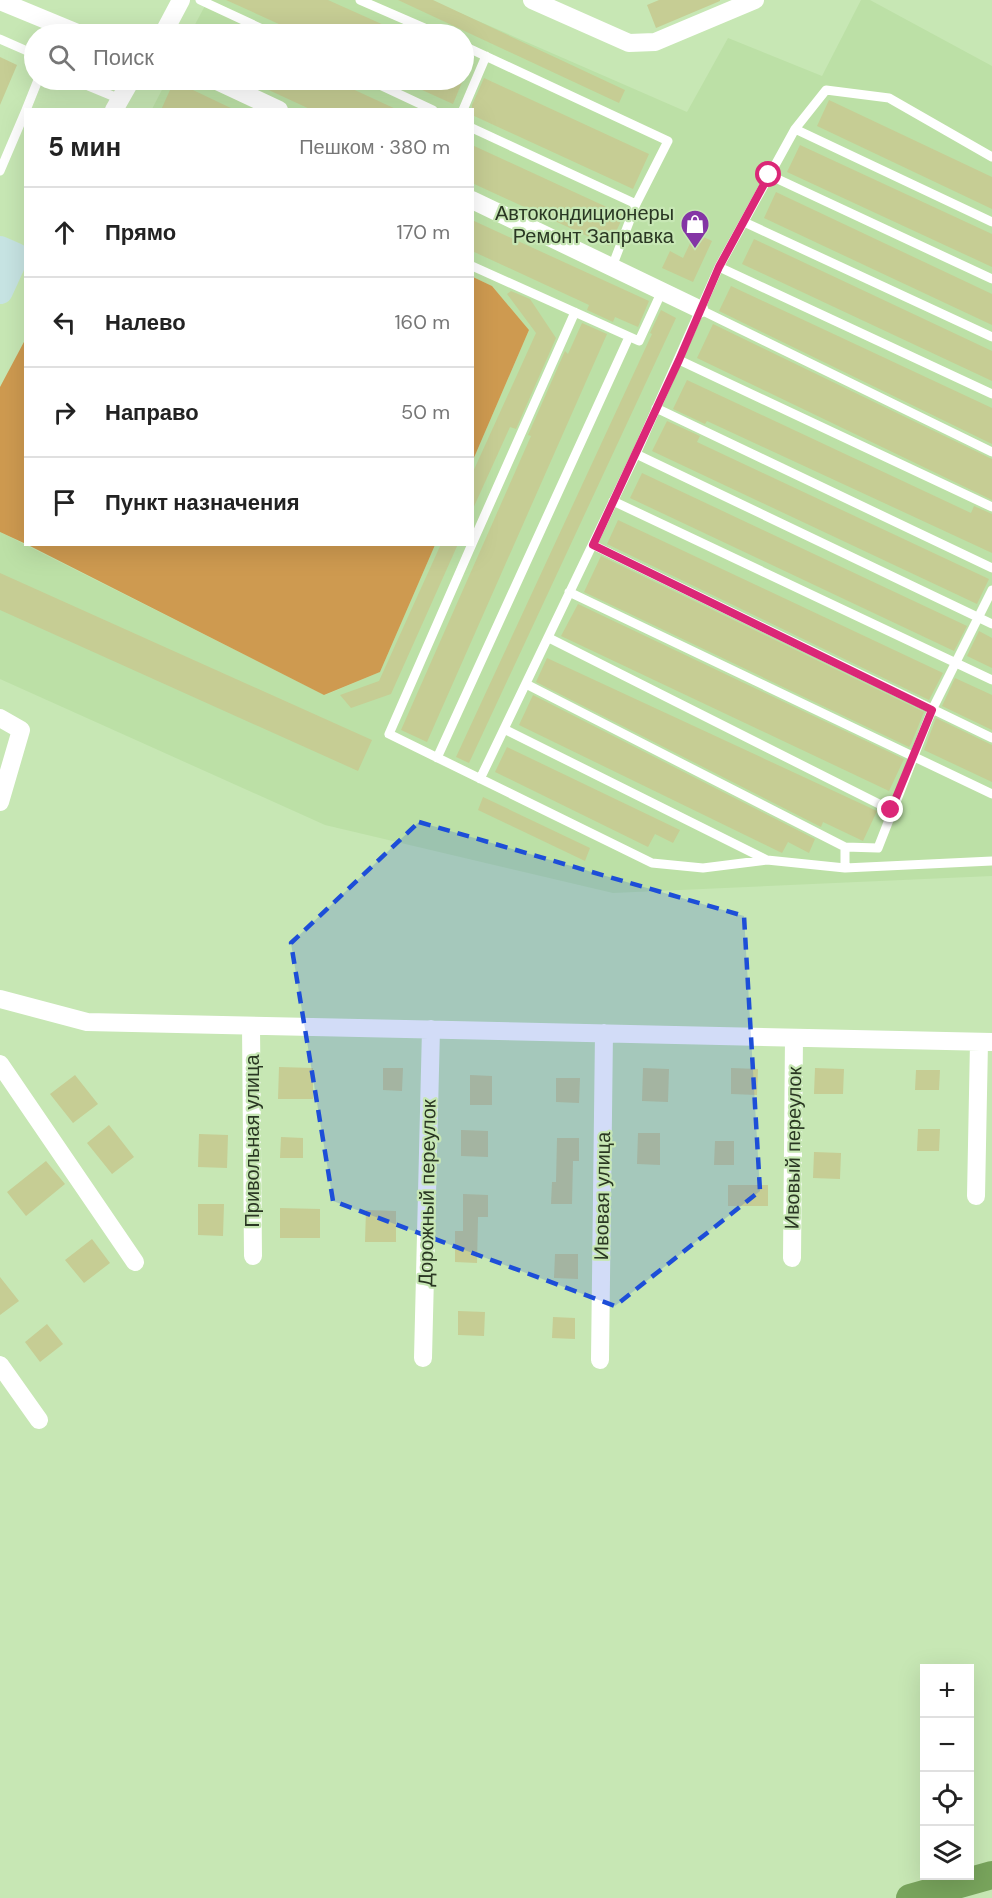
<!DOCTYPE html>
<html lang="ru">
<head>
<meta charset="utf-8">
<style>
	:root { --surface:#fff; --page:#f6f6f6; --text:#222; --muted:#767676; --line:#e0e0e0 }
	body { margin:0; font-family:"DM Sans",sans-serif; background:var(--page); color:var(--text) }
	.controls { position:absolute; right:18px; bottom:18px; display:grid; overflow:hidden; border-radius:0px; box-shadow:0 6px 24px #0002 }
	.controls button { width:54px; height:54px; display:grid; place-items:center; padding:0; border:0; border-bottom:2px solid var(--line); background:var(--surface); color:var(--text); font:30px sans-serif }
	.stop { position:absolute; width:18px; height:18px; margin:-14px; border:4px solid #db2777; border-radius:50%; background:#fff }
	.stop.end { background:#db2777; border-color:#fff; box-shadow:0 2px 6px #0008 }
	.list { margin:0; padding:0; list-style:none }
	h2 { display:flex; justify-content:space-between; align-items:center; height:78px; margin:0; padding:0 24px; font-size:26px }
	h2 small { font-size:20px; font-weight:400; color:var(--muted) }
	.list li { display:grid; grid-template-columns:39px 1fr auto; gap:18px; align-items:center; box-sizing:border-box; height:90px; padding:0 24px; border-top:2px solid var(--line) }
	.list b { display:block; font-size:22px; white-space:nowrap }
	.list em { font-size:20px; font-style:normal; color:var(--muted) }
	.icon { flex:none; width:33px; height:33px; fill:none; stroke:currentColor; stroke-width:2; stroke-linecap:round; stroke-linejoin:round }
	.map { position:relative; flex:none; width:992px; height:1898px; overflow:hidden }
	.search { position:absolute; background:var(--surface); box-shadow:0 6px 24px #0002; left:24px; top:24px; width:450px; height:66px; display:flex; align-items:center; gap:15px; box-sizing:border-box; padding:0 21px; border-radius:33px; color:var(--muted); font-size:22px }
	.panel { position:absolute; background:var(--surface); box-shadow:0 6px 24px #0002; left:24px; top:108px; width:450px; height:438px; border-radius:0px }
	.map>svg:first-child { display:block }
	.built { fill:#bce0a6 }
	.forest { fill:#ce9a50 }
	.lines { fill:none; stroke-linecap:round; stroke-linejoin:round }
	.river { stroke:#78a45c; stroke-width:28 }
	.building { fill:#c6cd94 }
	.service { stroke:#fff; stroke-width:9 }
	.minor { stroke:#fff; stroke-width:18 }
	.secondary { stroke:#c7e4e3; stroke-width:26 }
	.route { stroke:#db2777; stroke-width:8 }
	.marked { fill:#1d4ed8; fill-opacity:0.2; stroke:#1d4ed8; stroke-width:4.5; stroke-dasharray:12 8; stroke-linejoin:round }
	.labels { text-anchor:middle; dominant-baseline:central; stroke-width:4.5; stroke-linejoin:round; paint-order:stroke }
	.poi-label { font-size:20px; fill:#2a3723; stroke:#c7e7b4; text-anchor:end }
	.street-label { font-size:20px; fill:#2a3723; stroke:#c7e7b4 }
</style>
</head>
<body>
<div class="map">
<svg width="992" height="1898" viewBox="0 0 992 1898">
	<rect width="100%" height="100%" fill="#c7e7b4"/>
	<path class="built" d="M208,0H430L687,112L728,38L822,76L861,0H870L992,66V876L613,893L325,825L0,679V532L325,695L380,672L435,545L472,544L473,460L529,330L492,286L473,277L472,110L152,109L167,80H464V34H190Z"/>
	<path class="forest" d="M473,277L492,286L529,330L473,460Z
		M25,340L26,544L0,532V387Z
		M26,544H435V545L380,672L324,695Z"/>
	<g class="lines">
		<path class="river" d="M910,1898L992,1875"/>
	</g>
	<path class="building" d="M226,0H328L404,34H301Z
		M398,0H433L625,90L619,103Z
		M659,0H720V1L656,28L647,5Z
		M0,57L17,65L0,105Z
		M484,78L649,154L633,189L472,115V105Z
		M247,80H333L398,110H312Z
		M400,80H463L453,104Z
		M174,81L235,110H161Z
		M829,100L992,177V209L817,126Z
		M472,145L624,215L609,246L472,183Z
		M800,145L992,234V267L787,172Z
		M776,192L992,294V325L764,218Z
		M472,220L649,301L638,327L615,317L613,322L587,310L589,305L472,251Z
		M695,233L712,241L693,282L662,268L670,251L683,258Z
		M754,239L992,351V381L742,264Z
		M731,286L992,408V444L719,311Z
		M511,291L530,299L556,338L516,429L510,427L472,511V474L536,333L507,294Z
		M661,310L676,318L469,763L456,757L652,334L650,333Z
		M582,323L607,334L427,742L401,730L531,436L528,435L565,351L568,354Z
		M713,324L992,459V500L697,358Z
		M687,380L971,513L974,506L992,514V553L707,421L705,424L673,409Z
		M667,421L700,436L697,442L989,579L977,604L652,451Z
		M642,473L967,626L954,651L630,498Z
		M618,520L943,673L929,700L607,544Z
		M441,544H458L391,694L351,708L340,695L379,681Z
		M601,556L924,712L911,744L909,747L584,592Z
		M0,573L372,740L358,771L0,610Z
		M578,604L904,759L889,791L561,636Z
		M979,631L992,638V668L967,656Z
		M547,658L877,811L863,841L823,822L821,827L536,682Z
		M955,678L992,695V730L942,706Z
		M533,695L815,839L809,853L788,842L782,853L519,725Z
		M936,718L992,745V782L924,750Z
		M507,747L680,830L673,843L655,834L648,847L495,772Z
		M483,797L590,848L585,861L478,810Z
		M279,1067L313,1068V1099H278Z
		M383,1068H403L402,1091L383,1090Z
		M643,1068L669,1069L668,1102L642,1101Z
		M731,1068L758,1069L757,1095L731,1094Z
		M815,1068L844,1069L843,1094H814Z
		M916,1070H940L939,1090H915Z
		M75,1075L98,1104L73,1123L50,1094Z
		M470,1075L492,1076V1105H470Z
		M556,1078H580L579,1103L556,1102Z
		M109,1125L134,1157L112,1174L87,1143Z
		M918,1129H940L939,1151H917Z
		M461,1130L488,1131V1157L461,1156Z
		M638,1133H660V1165L637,1164Z
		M199,1134L228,1135L227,1168L198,1167Z
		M281,1137L303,1138V1158H280Z
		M557,1138H579V1161H573L572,1204H551L552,1182H556Z
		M715,1141H734V1165H714Z
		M814,1152L841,1153L840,1179L813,1178Z
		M46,1161L65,1184L26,1216L7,1192Z
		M728,1185H768V1206H728Z
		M463,1194L488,1195V1217H478L477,1263L455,1262V1231H463Z
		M198,1204H224L223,1236L198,1235Z
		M280,1208L320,1209V1238H280Z
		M366,1210L396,1211V1242H365Z
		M92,1239L110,1263L84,1283L65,1260Z
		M555,1254H578V1279L554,1278Z
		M0,1277L19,1301L0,1315Z
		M458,1311L485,1312L484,1336L458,1335Z
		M553,1317L575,1318V1339L552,1338Z
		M47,1324L63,1344L40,1362L25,1342Z"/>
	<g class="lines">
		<path class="service" d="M200,0L273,34
			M360,0L438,34
			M0,39L34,54
			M464,46L668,141L636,204L612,267
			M74,80L120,99
			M369,80L433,110
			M26,110L38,80
			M463,110L486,56
			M472,128L636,204
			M795,129L992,222
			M0,171L26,110
			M769,175L992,279
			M744,222L992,337
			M472,266L639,341L662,291
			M719,267L992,394
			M699,309L992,452
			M679,360L992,507
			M656,408L992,568
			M636,454L992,624
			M613,501L992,680
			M472,544L389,734L652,863L703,868L767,860L845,868L992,861
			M472,544L575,312
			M593,545L992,738
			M569,592L992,794
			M549,638L891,810
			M526,684L845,847V868
			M504,729L767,860
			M437,758L629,337
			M480,779L636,454L719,267L795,129L826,90L889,98L992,157
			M845,847L878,848L932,710L992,590"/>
		<path class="minor" d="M532,0L629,43L655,42L755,0
			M0,1L80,34
			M163,34L181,0
			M215,80L279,110
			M114,110L131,80
			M472,200L699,309
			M0,718L21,730L0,802
			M0,999L87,1022L992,1042
			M251,1026L253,1256
			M0,1064L135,1262
			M976,1196L979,1042
			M792,1258L794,1038
			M423,1358L431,1029
			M600,1360L604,1033
			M0,1365L39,1420"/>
		<path class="secondary" d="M0,249L16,256L0,291"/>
	</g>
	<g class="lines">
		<path class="route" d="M769,175L719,267L679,360L593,545L932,710L891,810"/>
	</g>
	<path class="marked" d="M419,822L744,916L760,1191L615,1306L333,1201L291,943Z"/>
	<defs>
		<g id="shop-pin" transform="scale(1.5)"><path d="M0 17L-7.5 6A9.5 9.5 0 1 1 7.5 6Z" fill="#8435a5" stroke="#c7e7b4"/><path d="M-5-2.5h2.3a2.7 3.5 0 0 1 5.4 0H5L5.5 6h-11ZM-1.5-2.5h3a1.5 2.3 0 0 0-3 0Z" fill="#fff"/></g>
	</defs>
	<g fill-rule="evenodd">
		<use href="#shop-pin" x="695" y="224"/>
	</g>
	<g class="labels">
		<g class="poi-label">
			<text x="674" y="213">Автокондиционеры<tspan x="674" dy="23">Ремонт Заправка</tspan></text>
		</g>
		<g class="street-label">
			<text transform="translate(252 1141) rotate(-90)">Привольная улица</text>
			<text transform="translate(793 1148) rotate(-89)">Ивовый переулок</text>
			<text transform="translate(427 1193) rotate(-89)">Дорожный переулок</text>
			<text transform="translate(602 1196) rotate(-89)">Ивовая улица</text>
		</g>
	</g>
</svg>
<div class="controls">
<button>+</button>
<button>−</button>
<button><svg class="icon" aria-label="locate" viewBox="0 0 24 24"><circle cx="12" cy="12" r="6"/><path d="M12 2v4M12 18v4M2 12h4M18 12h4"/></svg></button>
<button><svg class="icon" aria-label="layers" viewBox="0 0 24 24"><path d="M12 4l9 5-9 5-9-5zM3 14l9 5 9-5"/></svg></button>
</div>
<div class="stop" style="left:769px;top:175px"></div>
<div class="stop end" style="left:891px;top:810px"></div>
<div class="search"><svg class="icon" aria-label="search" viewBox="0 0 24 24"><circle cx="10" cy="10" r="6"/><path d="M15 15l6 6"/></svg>Поиск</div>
<section class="panel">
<h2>5 мин<small>Пешком · 380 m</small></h2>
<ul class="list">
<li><svg class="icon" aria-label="ahead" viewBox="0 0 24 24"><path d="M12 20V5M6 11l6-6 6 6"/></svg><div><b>Прямо</b></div><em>170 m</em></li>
<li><svg class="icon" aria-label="left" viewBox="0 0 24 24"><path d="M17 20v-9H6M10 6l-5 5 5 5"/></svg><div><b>Налево</b></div><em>160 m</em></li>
<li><svg class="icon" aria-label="right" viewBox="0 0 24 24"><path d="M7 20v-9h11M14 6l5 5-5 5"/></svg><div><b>Направо</b></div><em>50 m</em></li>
<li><svg class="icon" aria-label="arrive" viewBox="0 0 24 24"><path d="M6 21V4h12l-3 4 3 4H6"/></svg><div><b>Пункт назначения</b></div></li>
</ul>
</section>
</div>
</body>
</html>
